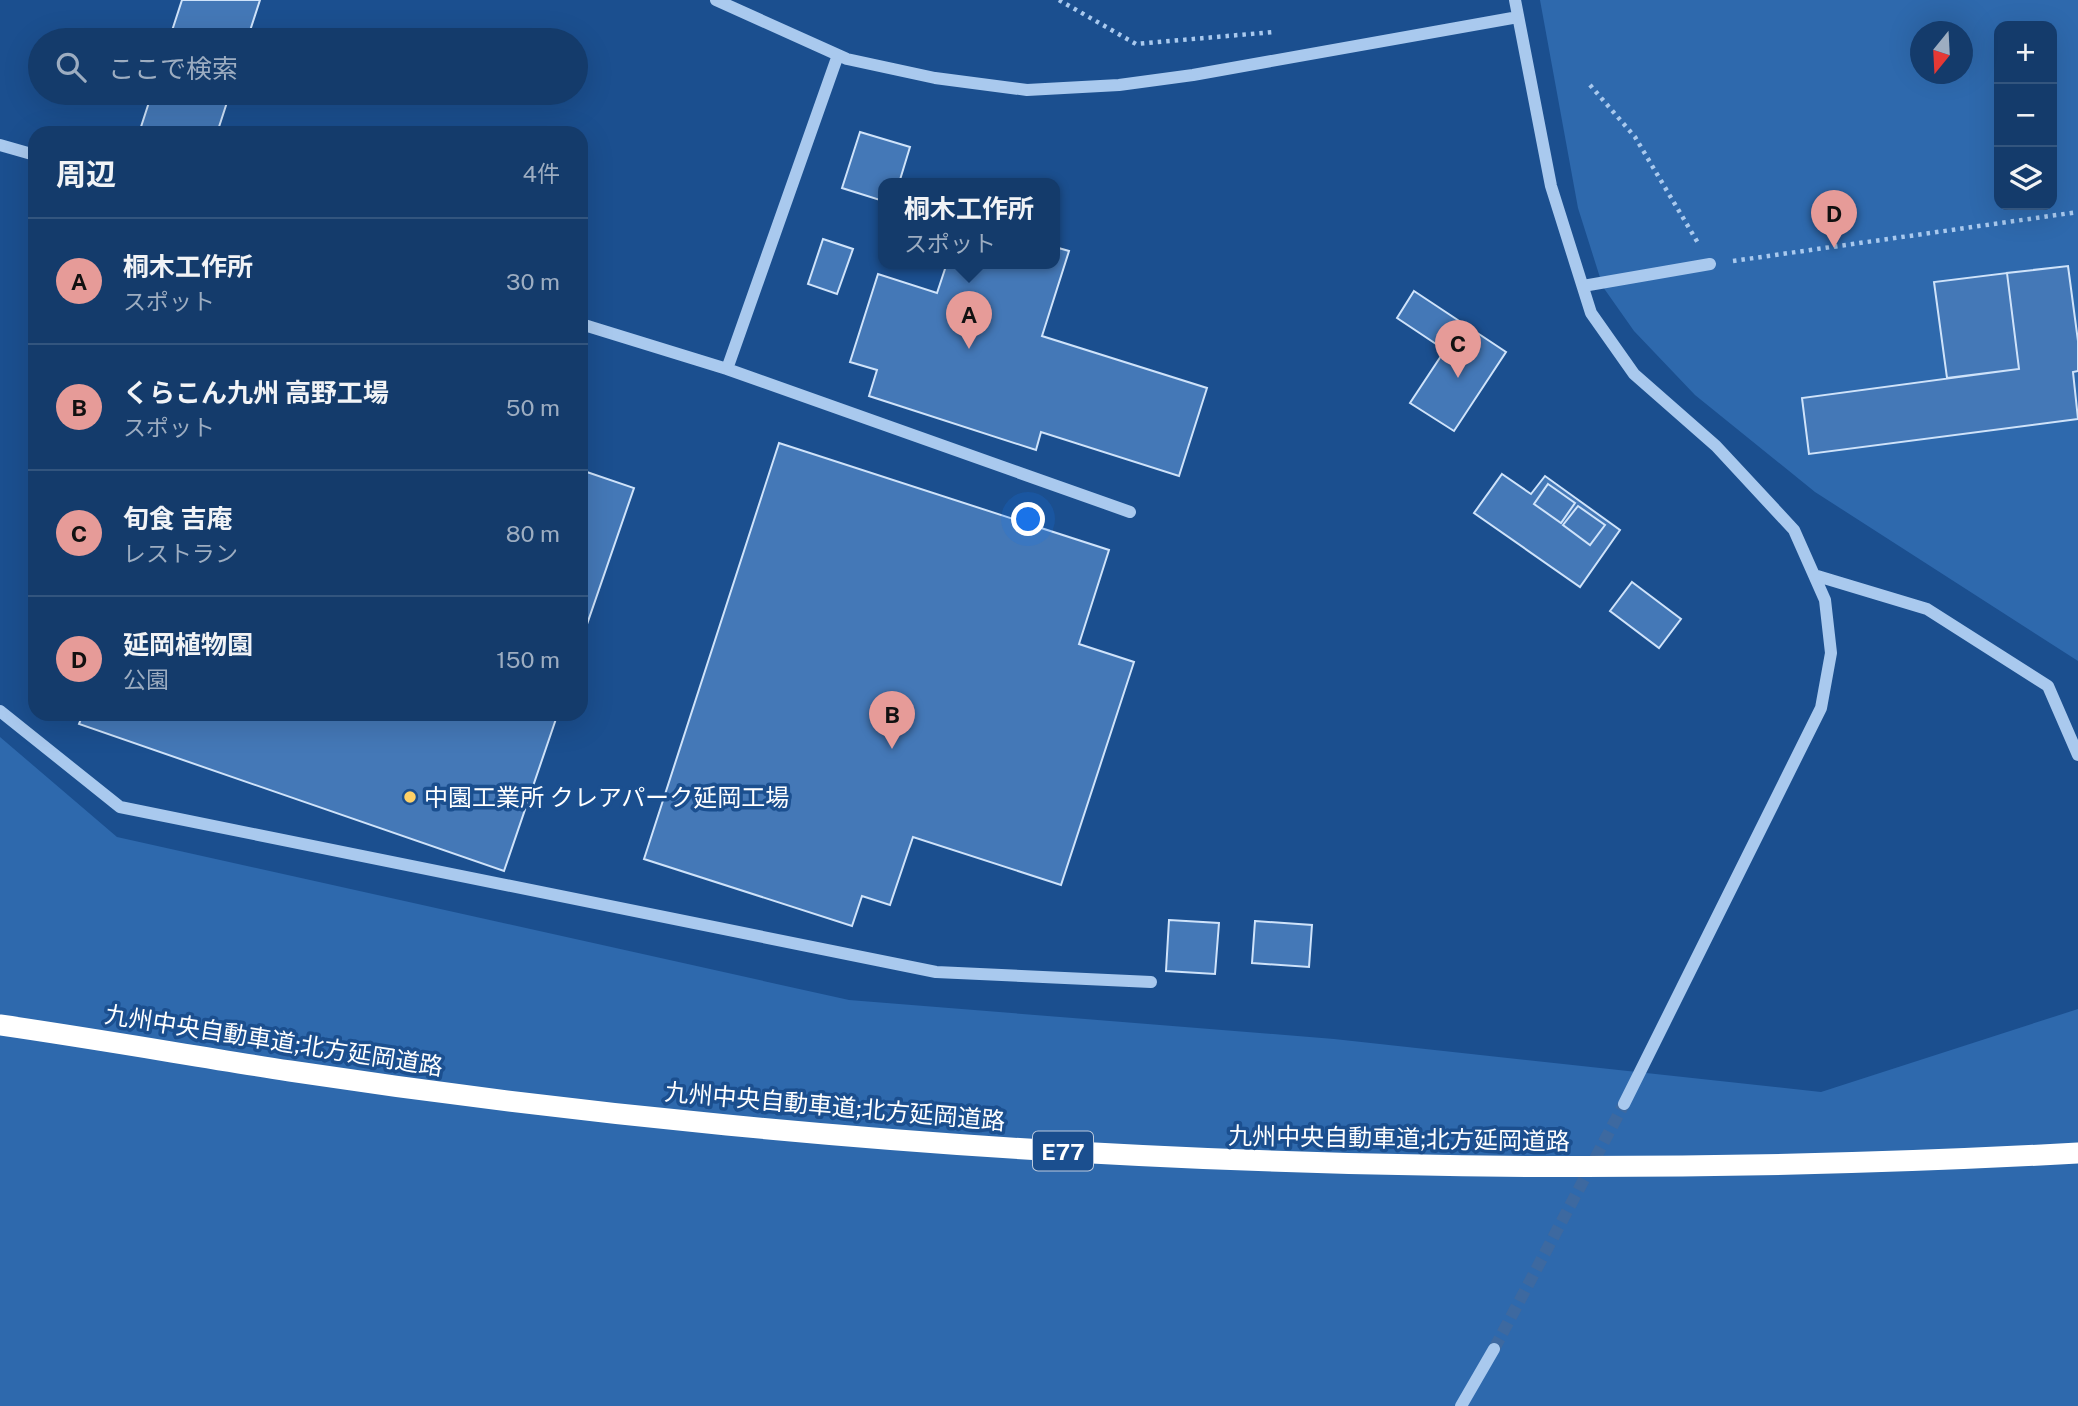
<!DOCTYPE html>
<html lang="ja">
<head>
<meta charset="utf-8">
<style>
	:root { --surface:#143b6b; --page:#1d4271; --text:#f1f3f6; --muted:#9dadc1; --line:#33557e; --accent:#e69b98 }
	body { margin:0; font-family:"Public Sans","Noto Sans JP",sans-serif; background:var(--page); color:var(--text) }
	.controls { position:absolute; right:21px; top:21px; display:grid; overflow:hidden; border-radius:14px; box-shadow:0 7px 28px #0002 }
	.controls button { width:63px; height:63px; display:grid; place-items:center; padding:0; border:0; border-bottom:2px solid var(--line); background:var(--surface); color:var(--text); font:35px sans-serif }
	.compass { position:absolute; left:1910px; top:21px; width:63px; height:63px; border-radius:50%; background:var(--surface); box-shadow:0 7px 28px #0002; rotate:198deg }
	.you { position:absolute; left:1029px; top:520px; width:24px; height:24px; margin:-18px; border:5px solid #fff; border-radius:50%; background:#1a73e8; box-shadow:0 0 0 10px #1a73e833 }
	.badge { display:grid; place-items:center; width:46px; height:46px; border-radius:50%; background:var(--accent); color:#111; font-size:23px; font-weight:700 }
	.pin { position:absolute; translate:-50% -58px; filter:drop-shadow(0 2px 4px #0008) }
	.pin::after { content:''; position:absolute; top:37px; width:24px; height:21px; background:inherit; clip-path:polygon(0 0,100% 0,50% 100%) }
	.popup { position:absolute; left:878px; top:178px; width:182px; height:91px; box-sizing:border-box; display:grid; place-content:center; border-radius:14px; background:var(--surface); filter:drop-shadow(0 2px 5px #0005); font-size:23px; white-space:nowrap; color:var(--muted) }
	.popup b { font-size:26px; color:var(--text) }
	.popup::after { content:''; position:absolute; left:50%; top:100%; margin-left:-14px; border:14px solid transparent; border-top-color:var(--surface) }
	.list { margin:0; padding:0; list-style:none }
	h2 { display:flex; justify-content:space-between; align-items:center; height:91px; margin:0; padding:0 28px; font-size:30px }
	h2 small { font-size:23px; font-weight:400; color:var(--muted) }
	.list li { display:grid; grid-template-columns:46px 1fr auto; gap:21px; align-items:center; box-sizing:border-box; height:126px; padding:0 28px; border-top:2px solid var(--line) }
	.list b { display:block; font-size:26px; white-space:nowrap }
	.list p { margin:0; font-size:23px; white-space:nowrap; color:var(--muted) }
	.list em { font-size:23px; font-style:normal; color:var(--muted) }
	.icon { flex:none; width:38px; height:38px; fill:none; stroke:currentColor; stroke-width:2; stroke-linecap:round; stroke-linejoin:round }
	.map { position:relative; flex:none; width:2078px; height:1406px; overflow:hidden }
	.search { position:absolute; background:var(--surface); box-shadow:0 7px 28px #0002; left:28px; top:28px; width:560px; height:77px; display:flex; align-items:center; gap:18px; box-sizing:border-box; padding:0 24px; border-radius:38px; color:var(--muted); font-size:26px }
	.panel { position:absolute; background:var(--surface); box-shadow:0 7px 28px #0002; left:28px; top:126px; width:560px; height:595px; border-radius:21px }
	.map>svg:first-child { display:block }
	.green { fill:#2e69ad; fill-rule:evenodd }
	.building { fill:#4478b7; stroke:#cfe3fa; stroke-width:2 }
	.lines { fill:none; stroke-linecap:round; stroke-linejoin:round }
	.minor-tunnel { stroke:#3d69a0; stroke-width:12; stroke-dasharray:12 6; stroke-linecap:butt }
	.path { stroke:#a9c9ee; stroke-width:4.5; stroke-dasharray:3.5 5; stroke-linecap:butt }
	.minor { stroke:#a9c9ee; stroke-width:12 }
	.highway { stroke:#fff; stroke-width:21 }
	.poi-dot { fill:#ffd166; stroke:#1b4f8f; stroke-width:2.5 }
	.labels { text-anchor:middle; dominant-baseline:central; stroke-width:7; stroke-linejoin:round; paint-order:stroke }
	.shield { fill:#1b4f8f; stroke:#bbcadd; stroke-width:2 }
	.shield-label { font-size:23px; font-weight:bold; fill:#fff }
	.poi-label { font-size:24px; fill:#fff; stroke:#1b4f8f; text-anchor:start }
	.street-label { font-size:24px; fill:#fff; stroke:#1b4f8f }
</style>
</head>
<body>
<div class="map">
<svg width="2078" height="1406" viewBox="0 0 2078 1406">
	<rect width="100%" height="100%" fill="#1b4f8f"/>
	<path class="green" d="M1540,0H2078V661L1815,492L1695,395L1634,331L1603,287L1578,208ZM1999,26H2052V205H1999ZM1920,32H1962V74H1920Z
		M0,737L117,837L849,1000L1334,1039L1821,1092L2078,1009V1406H0Z"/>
	<path class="building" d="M182,0H260L247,40H169Z
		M152,93H230L217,133H139Z
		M860,132L910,147L899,183H883V201L842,188Z
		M823,239L853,249L837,294L808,284Z
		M1055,247L1069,251L1042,336L1207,388L1179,476L1041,432L1036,450L869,396L877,370L850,362L878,274L937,293L947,263H1055Z
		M2068,266L2078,341V371L2073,372L2078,419L1809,454L1802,398L2019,369L2007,273Z
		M2007,273L2019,369L1947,378L1934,282Z
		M1414,291L1506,352L1454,431L1410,403L1445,350L1397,318Z
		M779,443L1109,550L1079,644L1134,662L1061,885L913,837L890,905L862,896L852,926L644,859Z
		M581,470L634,488L585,630L581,629Z
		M1502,474L1531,494L1545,476L1620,530L1580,587L1474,513Z
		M1548,484L1575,503L1561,523L1534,504Z
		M1578,506L1605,525L1590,545L1563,525Z
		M1632,582L1681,619L1659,648L1610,611Z
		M83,714H551L557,716L504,871L79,724Z
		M1169,920L1219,923L1215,974L1166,971Z
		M1255,921L1312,925L1309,967L1252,963Z"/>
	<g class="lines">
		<path class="minor-tunnel" d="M1494,1349L1624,1104"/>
		<path class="path" d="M1059,0L1136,44L1273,32
			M1590,85L1635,137L1698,243
			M1733,261L2078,212"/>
		<path class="minor" d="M716,0L847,59L935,78L1027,90L1119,85L1193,75L1518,17
			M1515,0L1551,186L1591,313L1634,374L1716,446L1794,530L1825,600L1831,653L1821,708L1624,1104
			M0,145L35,155
			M1583,286L1710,264
			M581,324L727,369L1130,512
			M727,369L838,55
			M1814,575L1927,609L2048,686L2078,755
			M0,711L120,807L936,972L1151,982
			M1461,1406L1494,1349"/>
		<path class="highway" d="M0,1025C97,1039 193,1056 290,1071C435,1093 581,1111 727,1125C1179,1169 1624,1178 2078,1153"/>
	</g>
	<circle class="poi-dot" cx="410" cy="797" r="7"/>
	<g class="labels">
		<rect class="shield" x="1033" y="1131.5" width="60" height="39" rx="5"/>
		<g class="shield-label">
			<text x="1063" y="1151">E77</text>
		</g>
		<g class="poi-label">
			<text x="424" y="797">中園工業所 クレアパーク延岡工場</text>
		</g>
		<g class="street-label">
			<text transform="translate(274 1040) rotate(9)">九州中央自動車道;北方延岡道路</text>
			<text transform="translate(835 1106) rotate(5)">九州中央自動車道;北方延岡道路</text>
			<text transform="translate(1399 1138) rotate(1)">九州中央自動車道;北方延岡道路</text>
		</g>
	</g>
</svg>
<div class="controls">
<button>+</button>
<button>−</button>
<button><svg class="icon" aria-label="layers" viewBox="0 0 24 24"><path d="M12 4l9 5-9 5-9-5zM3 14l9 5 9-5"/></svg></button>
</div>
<svg class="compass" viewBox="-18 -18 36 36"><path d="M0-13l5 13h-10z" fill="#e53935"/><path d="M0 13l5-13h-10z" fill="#9dadc1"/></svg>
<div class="you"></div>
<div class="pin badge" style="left:969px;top:349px">A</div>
<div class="popup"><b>桐木工作所</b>スポット</div>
<div class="pin badge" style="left:892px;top:749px">B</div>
<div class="pin badge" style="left:1458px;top:378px">C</div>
<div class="pin badge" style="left:1834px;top:248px">D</div>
<div class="search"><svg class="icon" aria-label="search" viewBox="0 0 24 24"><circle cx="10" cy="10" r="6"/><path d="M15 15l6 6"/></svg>ここで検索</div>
<section class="panel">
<h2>周辺<small>4件</small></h2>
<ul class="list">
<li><span class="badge">A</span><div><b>桐木工作所</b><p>スポット</p></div><em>30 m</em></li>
<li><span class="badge">B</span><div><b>くらこん九州 高野工場</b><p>スポット</p></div><em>50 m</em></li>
<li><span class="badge">C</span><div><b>旬食 吉庵</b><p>レストラン</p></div><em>80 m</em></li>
<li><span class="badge">D</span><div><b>延岡植物園</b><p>公園</p></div><em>150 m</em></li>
</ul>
</section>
</div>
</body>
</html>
